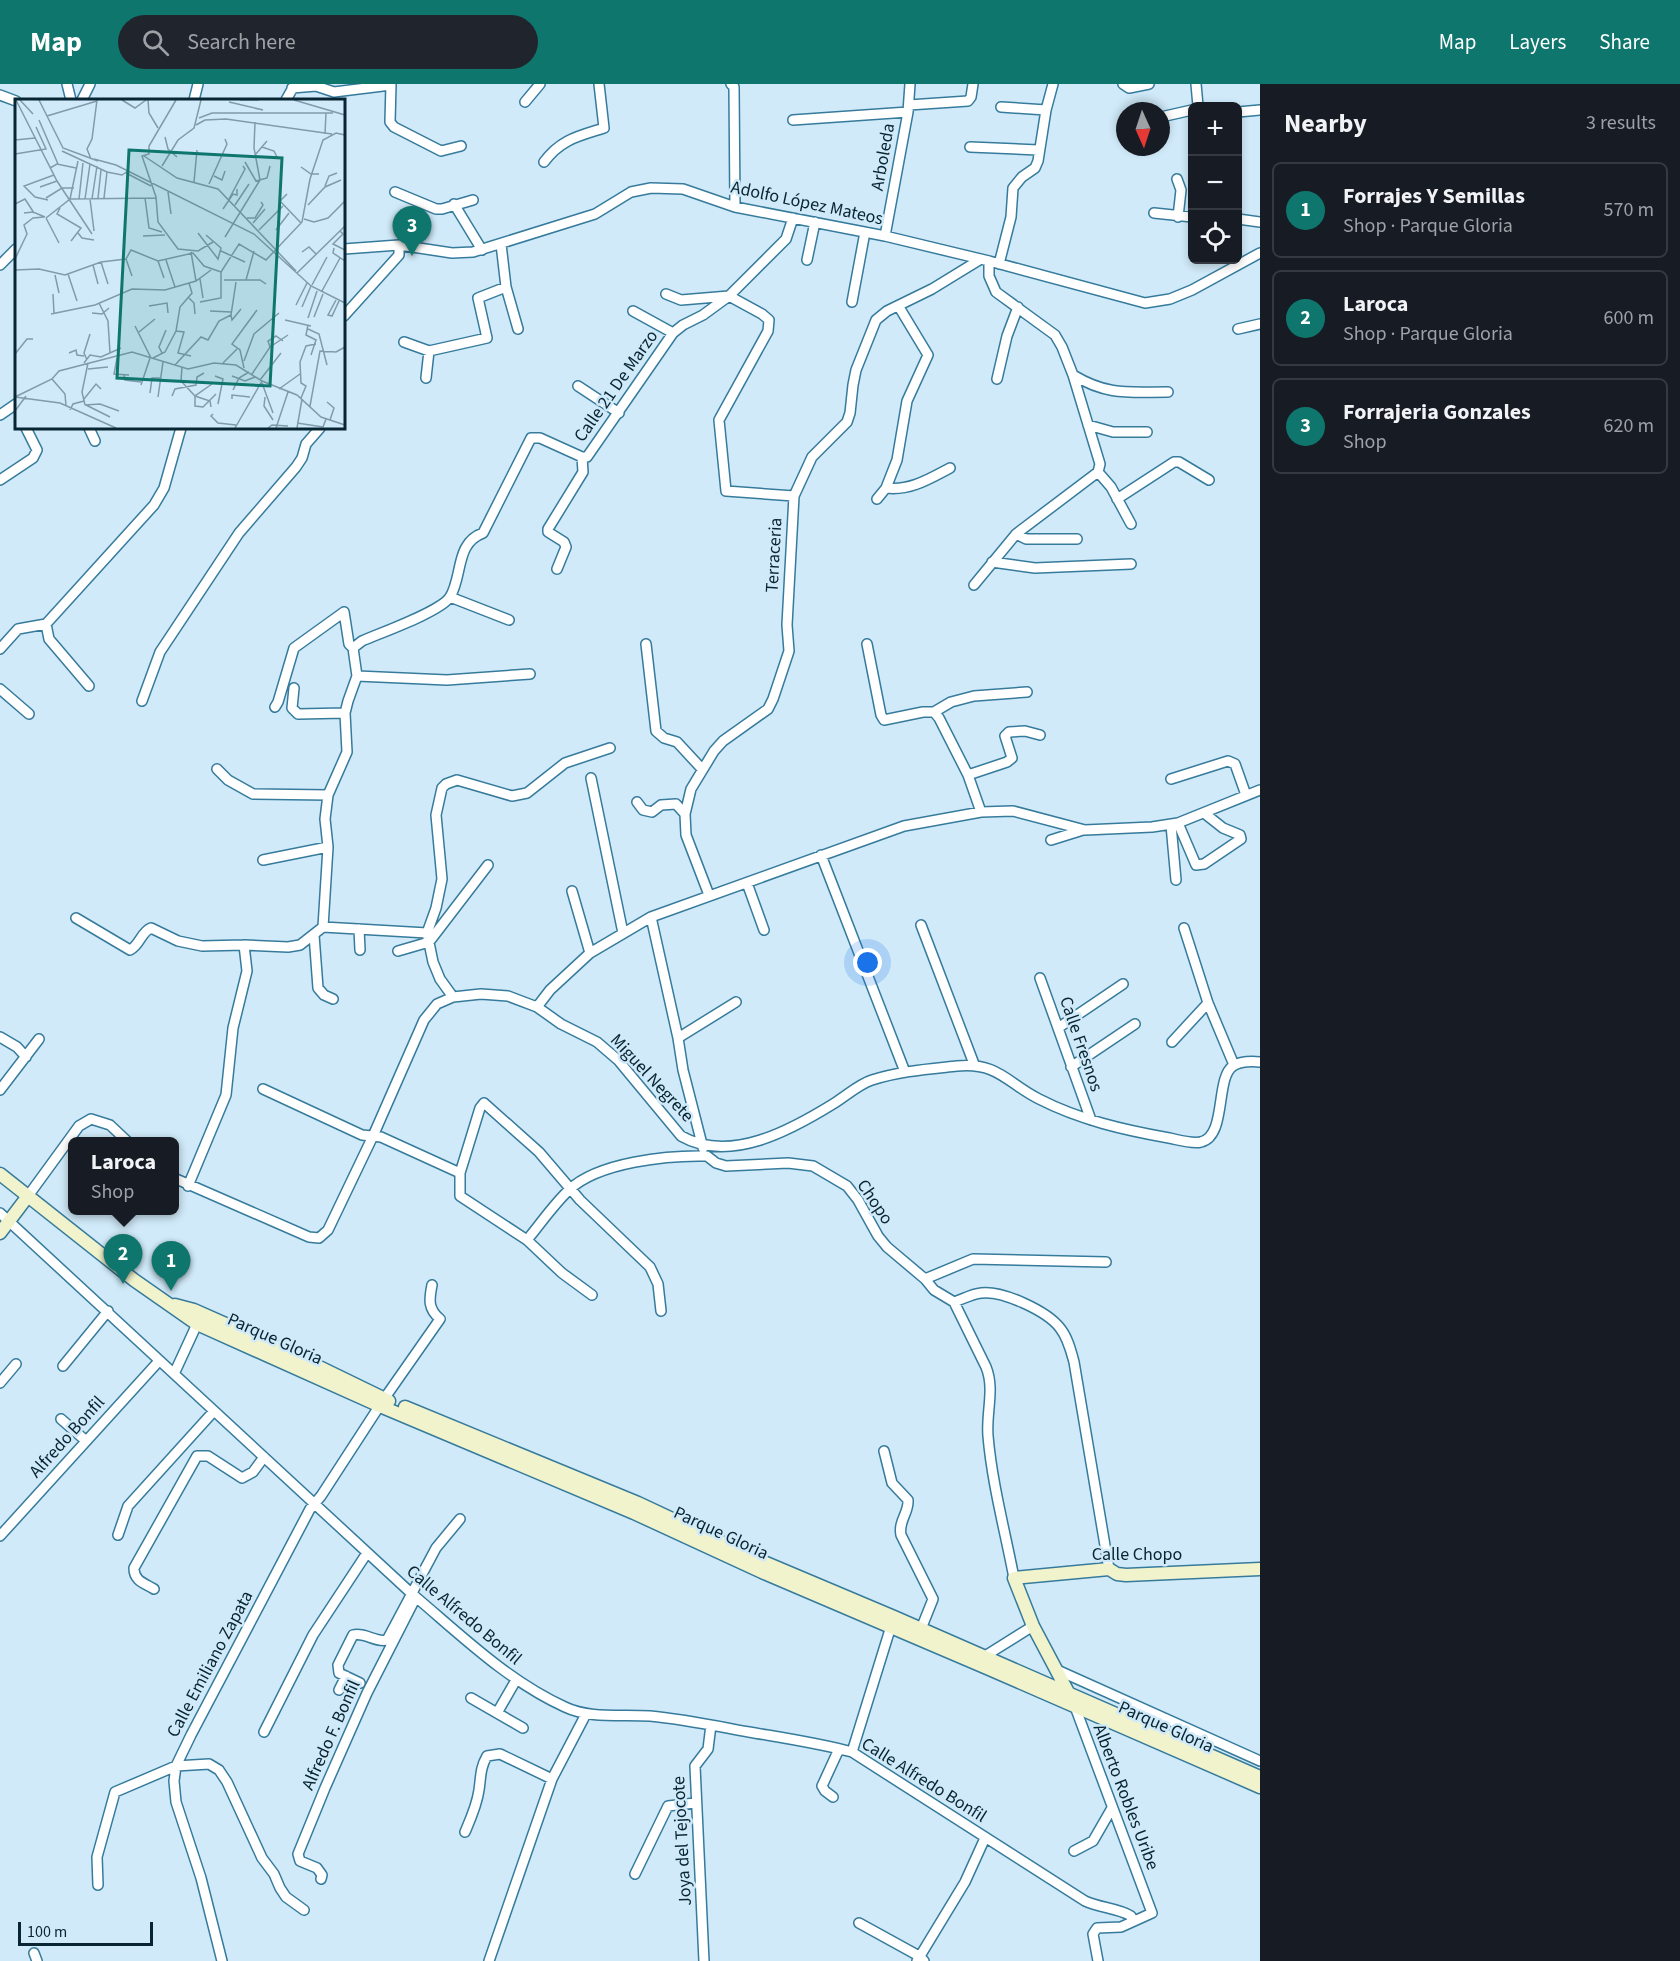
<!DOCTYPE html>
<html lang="en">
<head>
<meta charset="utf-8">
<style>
	:root { --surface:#171b24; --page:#20242c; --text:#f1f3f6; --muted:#9ea1a6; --line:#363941; --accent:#0f766e }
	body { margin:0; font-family:"Source Sans 3",sans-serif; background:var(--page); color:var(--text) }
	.controls { position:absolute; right:18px; top:18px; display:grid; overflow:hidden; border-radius:9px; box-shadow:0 3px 9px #0003 }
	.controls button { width:54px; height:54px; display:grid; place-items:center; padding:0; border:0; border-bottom:2px solid var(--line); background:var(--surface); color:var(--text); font:30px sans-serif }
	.compass { position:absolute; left:1116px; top:18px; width:54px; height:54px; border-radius:50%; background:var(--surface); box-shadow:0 3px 9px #0003; rotate:177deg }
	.scale { position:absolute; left:18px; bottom:15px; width:135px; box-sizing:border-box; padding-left:6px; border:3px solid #082533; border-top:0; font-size:16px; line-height:21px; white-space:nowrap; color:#082533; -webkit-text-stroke:4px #d0eaf9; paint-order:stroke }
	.you { position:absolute; left:868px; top:879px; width:21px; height:21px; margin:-15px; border:4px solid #fff; border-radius:50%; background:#1a73e8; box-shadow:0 0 0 9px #1a73e833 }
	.badge { display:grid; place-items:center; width:39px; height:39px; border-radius:50%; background:var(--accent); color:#fff; font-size:20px; font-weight:700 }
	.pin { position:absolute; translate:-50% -50px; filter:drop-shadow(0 2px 3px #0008) }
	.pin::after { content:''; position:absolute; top:32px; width:21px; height:18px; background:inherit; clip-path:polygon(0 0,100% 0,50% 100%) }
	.popup { position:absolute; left:68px; top:1053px; width:111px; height:78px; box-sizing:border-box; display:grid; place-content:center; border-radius:9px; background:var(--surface); filter:drop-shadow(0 2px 4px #0005); font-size:20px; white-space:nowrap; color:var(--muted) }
	.popup b { font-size:22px; color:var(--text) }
	.popup::after { content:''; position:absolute; left:50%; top:100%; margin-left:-12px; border:12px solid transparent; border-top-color:var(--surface) }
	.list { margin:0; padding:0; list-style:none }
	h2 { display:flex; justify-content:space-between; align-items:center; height:78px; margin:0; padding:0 24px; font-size:26px }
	h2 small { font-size:20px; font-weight:400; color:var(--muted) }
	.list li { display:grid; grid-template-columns:39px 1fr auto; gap:18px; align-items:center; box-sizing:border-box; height:96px; margin:0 12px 12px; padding:0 12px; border:2px solid var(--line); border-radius:9px }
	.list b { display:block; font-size:22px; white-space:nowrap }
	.list p { margin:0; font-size:20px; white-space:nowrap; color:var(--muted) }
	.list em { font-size:20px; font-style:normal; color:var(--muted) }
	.icon { flex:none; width:33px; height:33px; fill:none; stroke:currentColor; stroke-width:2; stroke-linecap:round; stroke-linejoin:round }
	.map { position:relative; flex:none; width:1260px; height:1877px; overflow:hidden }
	header { display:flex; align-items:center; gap:36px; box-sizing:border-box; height:84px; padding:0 30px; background:var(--accent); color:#fff }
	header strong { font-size:28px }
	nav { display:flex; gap:33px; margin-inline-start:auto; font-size:21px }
	.search { width:420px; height:54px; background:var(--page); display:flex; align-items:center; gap:15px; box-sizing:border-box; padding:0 21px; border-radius:33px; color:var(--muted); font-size:22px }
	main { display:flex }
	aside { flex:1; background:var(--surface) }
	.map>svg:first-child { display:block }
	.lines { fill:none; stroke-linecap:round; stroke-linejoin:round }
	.street-casing { stroke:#367b9c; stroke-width:12 }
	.secondary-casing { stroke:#367b9c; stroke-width:15 }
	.street { stroke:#fff; stroke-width:9 }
	.secondary { stroke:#f1f3cd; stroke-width:12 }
	.labels { text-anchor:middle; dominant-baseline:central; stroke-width:5; stroke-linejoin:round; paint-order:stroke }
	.street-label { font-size:18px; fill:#082533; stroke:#d0eaf9 }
	.inset-road { fill:none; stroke:#809baa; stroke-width:1.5 }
	.view { fill:#0f766e; fill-opacity:0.15; stroke:#0f766e; stroke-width:3 }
	.inset-edge { fill:none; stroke:#082533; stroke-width:3 }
</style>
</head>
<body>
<header>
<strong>Map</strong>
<div class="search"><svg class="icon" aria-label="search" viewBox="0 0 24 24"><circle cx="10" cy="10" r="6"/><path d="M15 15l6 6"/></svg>Search here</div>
<nav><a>Map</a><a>Layers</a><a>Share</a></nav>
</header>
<main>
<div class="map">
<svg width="1260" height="1877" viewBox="0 0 1260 1877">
	<rect width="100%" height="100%" fill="#d0eaf9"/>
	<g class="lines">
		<g class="street-casing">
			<path id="street" d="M67,0L71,16
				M391,0L390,38L394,43L441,67L461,62
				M731,0L734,3L735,123
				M1123,0L1129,4L1149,0
				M1196,0L1198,22
				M292,4L316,2L334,8L391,1
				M0,11L16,17
				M82,16L90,0
				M194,16L198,0
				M286,16L295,0
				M525,18L540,0
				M909,21L968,17L971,13L973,0
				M1001,23L1046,26
				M1238,28L1260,26
				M1161,33L1192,26
				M793,36L908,28
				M970,63L1038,66
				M544,78C561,55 579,52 604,44L599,0
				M1177,95L1181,106L1178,133
				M395,108L436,125H442L473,116
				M454,120L482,166
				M1154,129L1192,133
				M1238,135L1260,138
				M885,152L908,28L910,0
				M501,160L506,203L518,245
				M344,165L399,161L452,169L473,168L595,130L631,108L651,104L683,105L735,123L885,152L989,177L1145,219L1170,215L1192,206L1260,169
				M807,176L815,138
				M999,180L1011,133L1013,104L1022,93L1035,84L1038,77L1046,26L1053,0
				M0,181L16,165
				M666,210L681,216L729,212L762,230L769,236L768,247L719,336L726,407L794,412
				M852,218L865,148
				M633,227L673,249
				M344,232L399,171V161
				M1238,245L1260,240
				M404,258L429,267
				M1073,291C1108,312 1129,308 1168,308
				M426,294L429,267L487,254L478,214L506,203
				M997,295L1007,252L1018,223
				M578,302L619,329
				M0,331L16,320
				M1088,341L1113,348H1147
				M89,344L95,357
				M1098,388L1111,403L1131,440
				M0,396L33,374L37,366L26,344
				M886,404C910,407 929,395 950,384
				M877,415L886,404L897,376L907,317L928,271L899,223
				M1117,415L1174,378H1179L1209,396
				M1016,450L1026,455H1077
				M992,478L1035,484L1131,480
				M557,485L566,463L564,458L548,448V445L583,388L582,373
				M974,501L1016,450L1098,388L1100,380L1073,291L1062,263L1055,251L996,208L989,192V177
				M450,513L509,536
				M46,540L49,555L89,602
				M646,560L656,647L664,654L677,658L702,685
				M867,560L881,631L884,636L923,628H934L951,618L974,612L1027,608
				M0,565L18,545L46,540L154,421L164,404L181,344
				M357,592L447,596L530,590
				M294,604L292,624L298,630L345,629
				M0,605L29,630
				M142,617L160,568L239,449L296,383L302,374L306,360L320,344
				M275,623L278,618L294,564L344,528L349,560L353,564
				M934,628L939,634L968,691L981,728
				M217,685L228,696L253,710L328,711
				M968,691L1007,678L1012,674L1005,652L1009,648L1025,647L1040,651
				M591,694L623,849
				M1171,695L1228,677L1235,680L1246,711
				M637,718L643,726L652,728L661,721L676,720L685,730
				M1178,739L1196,781L1204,780L1241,755L1240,751L1223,744L1204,729
				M1171,741L1176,796
				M1051,756L1083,746
				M821,771L905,988
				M263,776L328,763
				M747,799L764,846
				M572,807L590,869
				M709,811L686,751L685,730L691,705L714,667L723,657L768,625L773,615L789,567L787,541L794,412L812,373L847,338L850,329L853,301L856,286L876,236L887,227L932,205L981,175
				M651,833L678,954L683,986L703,1064
				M76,834L130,866C140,861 141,848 151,844L178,857L202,862L244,861L288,863L300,861L323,843L427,849
				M921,841L974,980
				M323,843L328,763L325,735L328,711L347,668L345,629L348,617L357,592L353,564L362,557C380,549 440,528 450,513C463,492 455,459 483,449L531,354H540L582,373H587L673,249L683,241L703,231L729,212L786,155L793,134
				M1184,844L1208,919L1234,981
				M359,845L360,866
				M314,851L318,904L324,911L333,915
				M398,867L429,858L488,781
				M1040,894L1091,1036
				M453,913L440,895L433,878L427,849L436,824L442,795L436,731L442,704L446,700L457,696L512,712L527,709L565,679L610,664
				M537,923L550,906L590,869L651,833L904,742L981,728L1013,727L1085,746L1152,743L1178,739L1260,706
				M1058,944L1123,900
				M0,953L17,963L26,973
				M678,954L736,918
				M1172,958L1208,919
				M1071,983L1135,940
				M263,1005L362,1051L381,1053L460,1089
				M0,1006L39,955
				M174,1094L309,1153L319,1154L328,1146L373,1052L424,936L437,920L453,913L481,910L508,912L537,923L561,940L597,958L618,976L681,1052C730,1080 791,1046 833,1020C846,1012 859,1000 872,996C900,987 929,985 957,982C998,978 1007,999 1039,1015C1080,1036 1124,1046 1169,1054C1179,1056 1191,1060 1201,1058C1227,1052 1215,994 1233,982C1240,977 1253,977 1260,978
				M188,1102L226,1011L233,944L247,887L244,861
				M28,1112L79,1042L91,1035L110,1041L128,1058
				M0,1129L411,1509C460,1550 506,1596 565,1623C590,1635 622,1630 650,1632C683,1635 716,1642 749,1648C784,1654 818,1659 852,1668L1085,1817C1100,1824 1118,1824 1131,1832L1132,1837
				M527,1156C541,1139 554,1120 569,1106C598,1078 669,1071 707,1072L716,1079L726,1082L788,1079L813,1082L847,1102L858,1116L878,1152L887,1163L925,1195L934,1206L954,1218L986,1283C995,1305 986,1328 988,1352C992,1399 1005,1447 1014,1494
				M925,1195L973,1175L1106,1178
				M592,1211L562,1189L527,1156L460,1112V1089L480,1024L484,1019L539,1068L580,1116L650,1183L658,1200L661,1227
				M954,1218C963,1215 972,1210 981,1209C1002,1206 1047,1227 1060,1244C1068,1254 1071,1267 1074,1278L1109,1485
				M63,1282L108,1227
				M174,1290L197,1240
				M0,1299L16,1280
				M61,1335L85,1356
				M884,1367L892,1399L908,1416C909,1429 898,1437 901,1451L933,1515L921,1545
				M118,1451L128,1422L214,1327
				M0,1452L159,1277
				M154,1505C144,1499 134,1497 134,1484L197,1372H208L242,1394L253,1388L264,1373
				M985,1572L1033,1542
				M1055,1585L1260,1677
				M360,1599L339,1589L338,1581L353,1551C366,1548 375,1559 387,1556L436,1464L460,1435
				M339,1606L346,1592
				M471,1614L523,1644
				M1074,1620L1152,1829L1121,1843L1097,1844L1093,1850L1098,1877
				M497,1629L516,1596
				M264,1648L313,1551L367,1469
				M852,1668L892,1539
				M833,1713L825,1707L822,1702L839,1665
				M465,1748C471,1734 477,1721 479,1706C481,1693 480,1684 487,1672L500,1670L552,1695
				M1074,1767L1093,1757L1112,1724
				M635,1790L668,1722L695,1719
				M321,1795L322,1791L317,1784L300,1777L298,1770L325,1704L367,1609L416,1513
				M98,1801L97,1773L115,1708L176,1682L209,1680L219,1686L227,1698L262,1774L274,1790L280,1804L286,1813L304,1826
				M859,1839L919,1872L924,1877
				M34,1869L37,1877
				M222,1877L201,1794L176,1718L174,1697L176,1682L191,1651L310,1425L321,1412L384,1315L440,1235C428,1225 429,1216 432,1201
				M489,1877L552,1695L586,1630
				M704,1877L695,1682L708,1665L711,1641
				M917,1877L965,1798L985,1754"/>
		</g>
		<g class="secondary-casing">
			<path id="secondary" d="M0,1090L134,1196L197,1240L380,1322L634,1429L762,1488L987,1584L1260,1703
				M0,1149L28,1112
				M175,1221L194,1226L282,1265L389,1317
				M405,1323L638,1419L766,1479L894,1533L1260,1693
				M1069,1610L1033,1542L1014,1494L1109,1485L1117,1490L1126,1491L1260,1485"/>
		</g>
		<use href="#street" class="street"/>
		<use href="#secondary" class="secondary"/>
	</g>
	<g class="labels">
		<g class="street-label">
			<text transform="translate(883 73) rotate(-80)">Arboleda</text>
			<text transform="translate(807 119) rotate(12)">Adolfo López Mateos</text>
			<text transform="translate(616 302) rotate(-55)">Calle 21 De Marzo</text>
			<text transform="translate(774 471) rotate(-87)">Terraceria</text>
			<text transform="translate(1081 960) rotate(71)">Calle Fresnos</text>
			<text transform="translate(652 994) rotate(47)">Miguel Negrete</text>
			<text transform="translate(875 1118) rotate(56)">Chopo</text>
			<text transform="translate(275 1255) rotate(24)">Parque Gloria</text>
			<text transform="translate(67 1353) rotate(-48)">Alfredo Bonfil</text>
			<text transform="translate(721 1449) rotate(25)">Parque Gloria</text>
			<text x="1137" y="1470">Calle Chopo</text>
			<text transform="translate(464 1531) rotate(40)">Calle Alfredo Bonfil</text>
			<text transform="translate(210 1580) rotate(-62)">Calle Emiliano Zapata</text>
			<text transform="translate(1166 1643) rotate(24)">Parque Gloria</text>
			<text transform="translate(331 1651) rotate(-66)">Alfredo F. Bonfil</text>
			<text transform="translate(924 1696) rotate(32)">Calle Alfredo Bonfil</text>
			<text transform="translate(1126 1713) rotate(69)">Alberto Robles Uribe</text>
			<text transform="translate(682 1757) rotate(-93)">Joya del Tejocote</text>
		</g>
	</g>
	<g transform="translate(15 15)">
		<rect width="330" height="330" fill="#d0eaf9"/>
		<path class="inset-road" d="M1,1L42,82L77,135M5,1L18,15M24,1L48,49L83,62M107,1L120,9L131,1M133,1L134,14L143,29M161,1L134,47V55L127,57L141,98L143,123L163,150L183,152L198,143M225,1H244M279,1L330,16M214,3L248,11M32,17L82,2M184,19L197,14H318M24,21L43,65M181,26L190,21L211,20L317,35M310,35L311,14M150,38L153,50L162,58M0,41L20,39M247,48L259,52L263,60M47,52L92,73L107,76L113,72M0,55L31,50L21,28M240,56L252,42M129,57L162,79L203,90L281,172M76,60L72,50L77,40L82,1M79,60L101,66L239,135L296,187L330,204M230,63L241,82L252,79L255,67M147,67L163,41L179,29L186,1M286,68L296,75H304M35,69L42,65L61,69M111,74L136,87M199,77L207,81L210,72M179,83L182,51M194,85L212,45L210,40M310,87L314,77L322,74M25,88L42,82M153,93L156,115M272,95L265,102L286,124M31,99L47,89H59M83,99L86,71M89,99L92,73M130,99L134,129L147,133M55,100L141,99M64,100L68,64M70,100L75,65M75,100L79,132M77,100L82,67M214,100L230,70L228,67M33,101L20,98L9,87L39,76M0,105L10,100L19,114M220,106L234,85M293,106L310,88L326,81M45,109L42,115L66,129L56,142M208,110L218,95L222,96V90M9,114L18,113L30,118M31,119L55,100L63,62M31,119L44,144M232,119H240L248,106L246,103M289,120L299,123L313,119L330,102M238,124L250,110M244,131L268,107M261,131L274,114M325,132L328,135L318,145L330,151M63,134L67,139L79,141M183,134L203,160L206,149L191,136M128,137L150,136M210,138L245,81L239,49L240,23M319,149L318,154L330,162M206,152L230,163M176,153L181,182M287,153L294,148L301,155M0,160L12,135L9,126L18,119L29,118M111,160L117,177M151,161L160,188M143,162L149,179M86,163L93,185M78,166L83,185M0,171L24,170L50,176L86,163L111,160L116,151L143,162L178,154L189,167L206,173M206,173L224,145L251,161L287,123L295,80L308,41L321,34L330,36M282,174L330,127M53,175L62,202M40,176L44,194M185,180L188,199M209,181H245L251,185M231,181L239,152M297,186L312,158M307,192L325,159M38,195L39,214M174,199L179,204L180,215M321,201L313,216L317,217L324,202M185,203L206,199V173M84,204L93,222L95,254M281,206L292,184M134,207L152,204L153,214M287,208L296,187M195,212L216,213M77,214L87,215L94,209M36,215L80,206L117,190L150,191L181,182L196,171M216,216L217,221L226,210M299,218L308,195M293,219L302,192M270,221L296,227M293,226L291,236L301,241L296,256M120,227L136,259M293,230L304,235L312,266M161,232L169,233L163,254L176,257M124,233L140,220M255,248L253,242L261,237L268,242M54,254L61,251L62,256L69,257M147,254L144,248L151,231M0,255L12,240H18M102,259L99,275L114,276M138,259L150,253L161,232L165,208L177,194L174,184M72,261L69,254L75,235M229,262L239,235L264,214M69,264L75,256L86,258L106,249M208,264L222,250M160,266L186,238L193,241L204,222L216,216L221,183M167,268L166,282L180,297L195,302L196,308M229,269L225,251L217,245L242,211M73,270L93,268M237,275L255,248L273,236M109,276L110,281L126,283M200,277L208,280L203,305M217,277L230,282L240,278M37,280L50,295L51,307M245,281L266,254M247,284L258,314M197,285L180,297V307L188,308L201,295M126,286L135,259M264,290L285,275M218,291L224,279L234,273M135,294L137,279H145M157,297L160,290L181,286L182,278L189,274M0,298L37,280L44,272L117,253L173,270L199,264L221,266L247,282L282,296L306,318L330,326M0,298L45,304L101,329M143,298L148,263M250,298L249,307L258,321M286,299L291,287L286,284L285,263L291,247L301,245M69,300L81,285L86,290M217,300V296L235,298M312,303L319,309L315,321M70,306L67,293L73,264M70,306L85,305L104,312M71,306L95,318M295,307L305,252L321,253L330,248M55,311L58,305L69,302M0,312L11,297M198,315L196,317L203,324L221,326M282,324L308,328L311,320M220,329L247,282M253,329L257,326L273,327M261,329L273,293M282,329L287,300"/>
		<path class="view" d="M114,51L267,59L255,287L102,279Z"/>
		<rect width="330" height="330" class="inset-edge"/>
	</g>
</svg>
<div class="controls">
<button>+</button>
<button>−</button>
<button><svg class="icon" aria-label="locate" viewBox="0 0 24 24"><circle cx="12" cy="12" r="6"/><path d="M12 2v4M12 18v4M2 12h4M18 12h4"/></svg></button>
</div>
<svg class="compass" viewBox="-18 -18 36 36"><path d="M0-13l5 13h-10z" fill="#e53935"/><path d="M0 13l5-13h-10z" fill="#9ea1a6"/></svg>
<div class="scale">100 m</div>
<div class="you"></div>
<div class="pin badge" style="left:171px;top:1207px">1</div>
<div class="pin badge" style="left:123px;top:1200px">2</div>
<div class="popup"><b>Laroca</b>Shop</div>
<div class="pin badge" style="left:412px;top:172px">3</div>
</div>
<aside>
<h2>Nearby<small>3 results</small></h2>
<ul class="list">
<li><span class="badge">1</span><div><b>Forrajes Y Semillas</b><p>Shop · Parque Gloria</p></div><em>570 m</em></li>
<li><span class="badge">2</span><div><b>Laroca</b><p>Shop · Parque Gloria</p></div><em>600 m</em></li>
<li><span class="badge">3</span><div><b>Forrajeria Gonzales</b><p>Shop</p></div><em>620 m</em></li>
</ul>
</aside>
</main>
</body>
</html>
